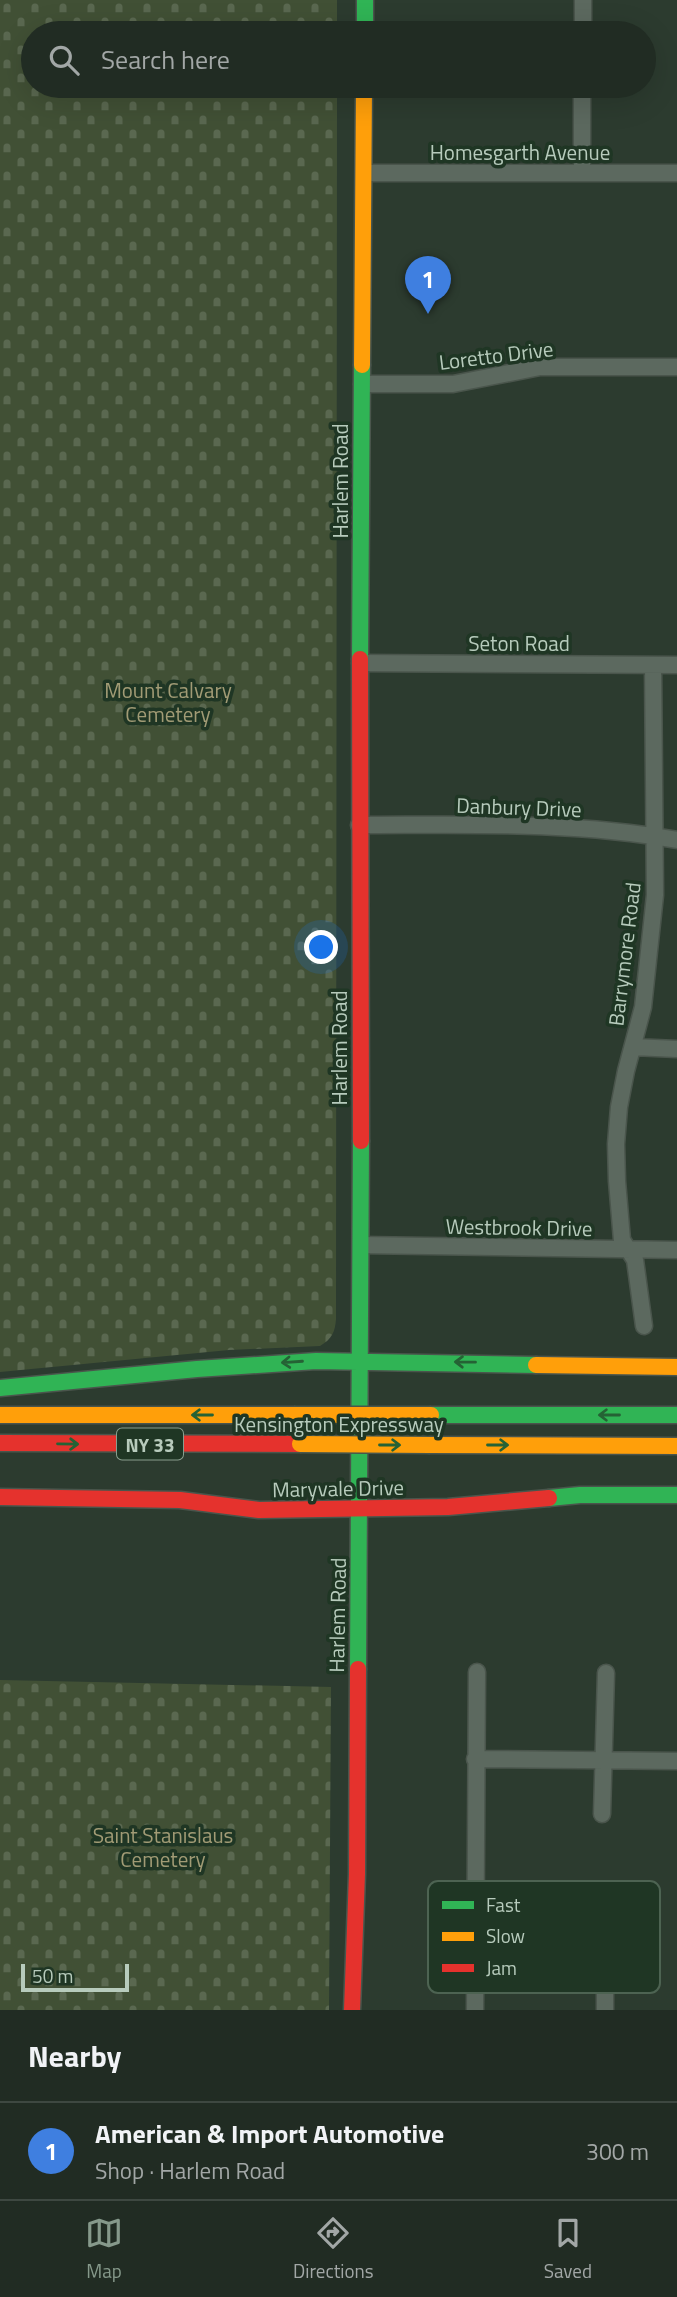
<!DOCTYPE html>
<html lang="en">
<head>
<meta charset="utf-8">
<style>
	:root { --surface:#212c23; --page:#2d3830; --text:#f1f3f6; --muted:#a2a7a6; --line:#3e4841; --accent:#86998b }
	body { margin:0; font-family:"Titillium Web",sans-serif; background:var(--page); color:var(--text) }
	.scale { position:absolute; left:21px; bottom:18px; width:108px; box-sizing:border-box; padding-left:7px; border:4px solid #b7cbbc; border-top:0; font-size:19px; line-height:24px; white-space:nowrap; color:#b7cbbc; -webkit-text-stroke:5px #1f3624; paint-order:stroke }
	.you { position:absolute; left:322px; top:948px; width:24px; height:24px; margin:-18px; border:5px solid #fff; border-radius:50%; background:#1a73e8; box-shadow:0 0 0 10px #1a73e833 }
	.badge { display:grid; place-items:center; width:46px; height:46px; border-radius:50%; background:var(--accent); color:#fff; font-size:23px; font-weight:700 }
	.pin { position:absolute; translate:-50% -58px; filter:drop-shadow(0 2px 4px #0008) }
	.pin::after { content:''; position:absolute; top:37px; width:24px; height:21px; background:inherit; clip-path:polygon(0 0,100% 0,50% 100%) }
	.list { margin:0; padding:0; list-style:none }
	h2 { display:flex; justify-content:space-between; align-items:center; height:91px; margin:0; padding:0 28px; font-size:30px }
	h2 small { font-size:23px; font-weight:400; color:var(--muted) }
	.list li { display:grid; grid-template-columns:46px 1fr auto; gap:21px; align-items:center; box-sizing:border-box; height:98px; padding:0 28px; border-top:2px solid var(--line) }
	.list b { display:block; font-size:26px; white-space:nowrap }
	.list p { margin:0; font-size:23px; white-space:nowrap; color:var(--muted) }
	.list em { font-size:23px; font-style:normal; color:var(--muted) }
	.icon { flex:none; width:38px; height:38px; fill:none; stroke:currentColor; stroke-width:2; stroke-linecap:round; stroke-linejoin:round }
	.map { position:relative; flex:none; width:677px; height:2010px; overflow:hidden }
	.search { position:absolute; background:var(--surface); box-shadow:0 7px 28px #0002; left:21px; right:21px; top:21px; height:77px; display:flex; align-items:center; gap:18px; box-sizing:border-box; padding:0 24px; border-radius:38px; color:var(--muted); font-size:26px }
	.sheet { height:189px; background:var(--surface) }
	nav { display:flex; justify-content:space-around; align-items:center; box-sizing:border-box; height:98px; border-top:2px solid var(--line); background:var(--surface); font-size:19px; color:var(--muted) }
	nav a { display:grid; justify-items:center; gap:4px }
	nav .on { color:var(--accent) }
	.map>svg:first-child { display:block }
	.cemetery { fill:url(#cemetery-stones) }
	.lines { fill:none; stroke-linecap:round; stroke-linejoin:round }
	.street-casing { stroke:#4a554c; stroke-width:19 }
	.fast-casing { stroke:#4a554c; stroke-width:19 }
	.slow-casing { stroke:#4a554c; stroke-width:19 }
	.jam-casing { stroke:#4a554c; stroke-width:19 }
	.street { stroke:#5c695f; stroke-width:16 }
	.fast { stroke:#30b455; stroke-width:16 }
	.slow { stroke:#ff9f0a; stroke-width:16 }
	.jam { stroke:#e5322d; stroke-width:16 }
	.slow-bridge-casing { stroke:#49574c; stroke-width:19; stroke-linecap:butt }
	.slow-bridge { stroke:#ff9f0a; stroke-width:16 }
	.oneway { stroke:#256235 }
	.labels { text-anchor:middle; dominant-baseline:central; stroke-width:7; stroke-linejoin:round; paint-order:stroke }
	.shield { fill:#1f3624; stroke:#899e8e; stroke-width:2 }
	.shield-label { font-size:19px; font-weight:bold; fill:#b7cbbc }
	.street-label { font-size:21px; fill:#b7cbbc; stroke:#1f3624 }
	.park-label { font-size:21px; fill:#a19b75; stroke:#1f3624 }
	.key { fill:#1f3624; stroke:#4d6352; stroke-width:2 }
	.key-label { font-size:19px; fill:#b7cbbc }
</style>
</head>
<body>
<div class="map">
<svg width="677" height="2010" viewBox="0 0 677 2010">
	<defs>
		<pattern id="cemetery-stones" width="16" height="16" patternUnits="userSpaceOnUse" patternTransform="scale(1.75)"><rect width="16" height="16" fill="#415035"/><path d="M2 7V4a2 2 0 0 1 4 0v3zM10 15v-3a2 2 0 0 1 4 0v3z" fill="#5a6850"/></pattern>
	</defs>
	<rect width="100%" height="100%" fill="#2c3b2f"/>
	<path class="cemetery" d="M0,0H337V33H33V86H337L336,1319C335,1332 332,1339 320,1346L229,1350L0,1372Z
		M0,1680L331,1687L329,2010H0Z"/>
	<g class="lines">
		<g class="street-casing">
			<path id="street" d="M583,33V0
				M364,173H677
				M582,173V86
				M362,384H453L540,367H677
				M360,663L677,665
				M359,825C464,825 573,821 677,840
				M633,1047L677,1049
				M361,1245L677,1250
				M644,1326L635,1260L622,1240L617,1181L616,1144L619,1107L626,1071L643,1007L655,895L653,665
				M475,1759L677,1761
				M602,1814L606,1673
				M475,1907L572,1906
				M605,1986V2010
				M475,2010L477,1672"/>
		</g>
		<g class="fast-casing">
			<path id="fast" d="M365,0V33
				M360,659L362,365
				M0,1388L197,1369L316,1361L536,1365
				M431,1415H677
				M549,1498L580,1495H677
				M358,1669L361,1141"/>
		</g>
		<g class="slow-casing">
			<path id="slow" d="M362,365L364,86
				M536,1365L677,1367
				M0,1415H294
				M430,1445L677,1446"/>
		</g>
		<g class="jam-casing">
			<path id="jam" d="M360,659L361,1141
				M0,1443L300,1444
				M0,1497L180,1500L259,1510L448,1507L549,1498
				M352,2010L357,1874L358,1669"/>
		</g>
		<use href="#street" class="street"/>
		<use href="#fast" class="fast"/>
		<use href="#slow" class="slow"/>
		<use href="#jam" class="jam"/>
		<g class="slow-bridge-casing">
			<path id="slow-bridge" d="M294,1415H431
				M300,1444L430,1445"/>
		</g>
		<use href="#slow-bridge" class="slow-bridge"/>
	</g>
	<defs><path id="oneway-shaft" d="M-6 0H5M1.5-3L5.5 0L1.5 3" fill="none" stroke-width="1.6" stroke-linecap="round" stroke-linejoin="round" transform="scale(1.75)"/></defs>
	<g class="oneway">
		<use href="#oneway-shaft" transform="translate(292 1362) rotate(176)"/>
		<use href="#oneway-shaft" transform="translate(465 1362) rotate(-179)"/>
		<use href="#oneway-shaft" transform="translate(202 1415) rotate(180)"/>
		<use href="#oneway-shaft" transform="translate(609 1415) rotate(-180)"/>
		<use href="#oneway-shaft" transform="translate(68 1444) rotate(1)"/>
		<use href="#oneway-shaft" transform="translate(390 1445)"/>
		<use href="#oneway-shaft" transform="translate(498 1445)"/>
	</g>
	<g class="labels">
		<rect class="shield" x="117" y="1428.5" width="66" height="31" rx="5"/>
		<g class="shield-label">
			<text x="150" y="1444">NY 33</text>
		</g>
		<g class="street-label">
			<text x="520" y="152">Homesgarth Avenue</text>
			<text transform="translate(496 355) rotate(-7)">Loretto Drive</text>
			<text transform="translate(340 481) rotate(-90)">Harlem Road</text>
			<text x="519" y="643">Seton Road</text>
			<text transform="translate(519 807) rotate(2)">Danbury Drive</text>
			<text transform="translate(624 954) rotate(-83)">Barrymore Road</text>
			<text transform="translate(339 1048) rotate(-90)">Harlem Road</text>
			<text transform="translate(519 1227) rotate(1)">Westbrook Drive</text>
			<text x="339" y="1424">Kensington Expressway</text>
			<text transform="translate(338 1488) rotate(-1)">Maryvale Drive</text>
			<text transform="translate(337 1615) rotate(-89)">Harlem Road</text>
		</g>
		<g class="park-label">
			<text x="168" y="690">Mount Calvary<tspan x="168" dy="24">Cemetery</tspan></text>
			<text x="163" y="1835">Saint Stanislaus<tspan x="163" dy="24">Cemetery</tspan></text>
		</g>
	</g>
	<rect x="428" y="1881" width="232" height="112" rx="10" class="key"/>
	<rect x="442" y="1901" width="32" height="8" fill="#30b455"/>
	<rect x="442" y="1932" width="32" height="9" fill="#ff9f0a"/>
	<rect x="442" y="1964" width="32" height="8" fill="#e5322d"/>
	<g class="key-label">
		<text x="486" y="1912">Fast</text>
		<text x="486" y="1943">Slow</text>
		<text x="486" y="1975">Jam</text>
	</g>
</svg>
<div class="scale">50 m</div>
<div class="you"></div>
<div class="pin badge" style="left:428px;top:314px;background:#3f7fe0">1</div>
<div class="search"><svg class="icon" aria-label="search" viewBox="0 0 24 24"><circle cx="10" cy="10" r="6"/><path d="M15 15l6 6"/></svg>Search here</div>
</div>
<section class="sheet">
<h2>Nearby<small></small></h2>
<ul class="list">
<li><span class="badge" style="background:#3f7fe0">1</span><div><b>American &amp; Import Automotive</b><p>Shop · Harlem Road</p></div><em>300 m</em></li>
</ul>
</section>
<nav>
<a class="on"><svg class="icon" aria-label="map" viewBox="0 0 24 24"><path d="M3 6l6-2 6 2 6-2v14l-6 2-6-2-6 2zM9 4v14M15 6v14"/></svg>Map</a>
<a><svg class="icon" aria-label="directions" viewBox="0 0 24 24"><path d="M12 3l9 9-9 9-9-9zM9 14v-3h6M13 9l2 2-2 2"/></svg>Directions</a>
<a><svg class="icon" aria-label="saved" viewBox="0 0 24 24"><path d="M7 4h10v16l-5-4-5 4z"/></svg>Saved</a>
</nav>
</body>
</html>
